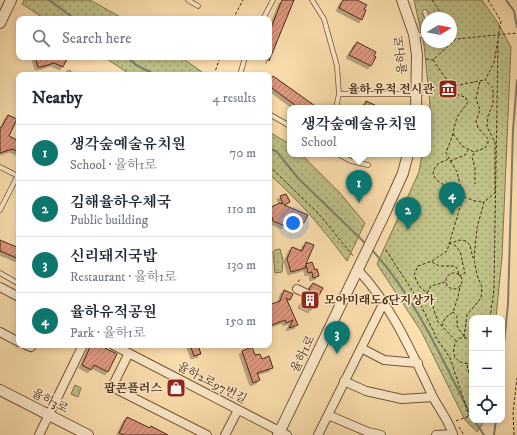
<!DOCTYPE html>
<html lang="en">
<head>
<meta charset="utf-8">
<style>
	:root { --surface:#fff; --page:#f6f6f7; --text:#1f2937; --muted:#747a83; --line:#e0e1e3; --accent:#0f766e }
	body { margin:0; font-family:"IM FELL DW Pica","Noto Serif KR",serif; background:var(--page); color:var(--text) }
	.controls { position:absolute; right:12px; bottom:12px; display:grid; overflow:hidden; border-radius:8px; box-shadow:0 2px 6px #0003 }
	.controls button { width:36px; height:36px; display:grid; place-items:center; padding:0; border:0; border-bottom:1px solid var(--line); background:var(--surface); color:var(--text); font:20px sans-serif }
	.compass { position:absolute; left:421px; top:12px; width:36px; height:36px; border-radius:50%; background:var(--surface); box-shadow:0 2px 6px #0003; rotate:80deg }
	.you { position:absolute; left:293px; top:223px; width:14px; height:14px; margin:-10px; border:3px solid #fff; border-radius:50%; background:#1a73e8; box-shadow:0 0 0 6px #1a73e833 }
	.badge { display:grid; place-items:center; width:26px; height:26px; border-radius:50%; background:var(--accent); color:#fff; font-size:13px; font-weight:700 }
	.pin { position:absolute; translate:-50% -33px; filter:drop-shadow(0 1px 2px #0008) }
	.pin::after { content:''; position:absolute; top:21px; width:14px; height:12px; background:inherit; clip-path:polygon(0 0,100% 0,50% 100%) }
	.popup { position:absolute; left:287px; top:105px; width:144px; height:52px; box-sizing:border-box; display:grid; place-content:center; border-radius:8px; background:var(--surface); filter:drop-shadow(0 1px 3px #0005); font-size:13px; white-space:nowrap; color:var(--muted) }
	.popup b { font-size:15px; color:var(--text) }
	.popup::after { content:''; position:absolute; left:50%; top:100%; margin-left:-8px; border:8px solid transparent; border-top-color:var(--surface) }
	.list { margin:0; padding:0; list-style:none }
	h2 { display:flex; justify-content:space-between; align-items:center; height:52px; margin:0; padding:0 16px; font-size:17px }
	h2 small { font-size:13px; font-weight:400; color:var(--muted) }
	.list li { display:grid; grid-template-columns:26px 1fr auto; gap:12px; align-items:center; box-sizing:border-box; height:56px; padding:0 16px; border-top:1px solid var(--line) }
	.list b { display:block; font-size:15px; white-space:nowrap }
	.list p { margin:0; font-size:13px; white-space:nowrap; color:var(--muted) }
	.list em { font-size:13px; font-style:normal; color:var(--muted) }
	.icon { flex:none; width:22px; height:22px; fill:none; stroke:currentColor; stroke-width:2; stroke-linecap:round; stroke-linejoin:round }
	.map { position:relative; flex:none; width:517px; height:435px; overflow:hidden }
	.search { position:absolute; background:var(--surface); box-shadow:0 2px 6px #0003; left:16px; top:16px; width:256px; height:44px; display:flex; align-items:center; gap:10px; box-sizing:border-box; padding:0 14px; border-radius:8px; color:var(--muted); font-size:15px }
	.panel { position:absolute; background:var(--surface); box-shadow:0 2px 6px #0003; left:16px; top:72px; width:256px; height:276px; border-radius:8px }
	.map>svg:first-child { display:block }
	.green { fill:url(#green-dots); stroke:#84754e; fill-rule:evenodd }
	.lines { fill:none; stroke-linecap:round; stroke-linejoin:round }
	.stream { stroke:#7d816c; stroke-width:2 }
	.building { fill:url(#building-hatch); stroke:#482811; filter:url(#shadow) }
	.service-casing { stroke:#755639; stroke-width:5.5 }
	.minor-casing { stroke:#755639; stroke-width:10 }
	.tertiary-casing { stroke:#755639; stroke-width:12 }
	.path { stroke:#482811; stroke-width:1; stroke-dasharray:3 2; stroke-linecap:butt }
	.service { stroke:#feebcc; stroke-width:4 }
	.minor { stroke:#feebcc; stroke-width:8 }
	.tertiary { stroke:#feebcc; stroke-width:10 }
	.labels { text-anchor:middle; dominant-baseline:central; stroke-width:3; stroke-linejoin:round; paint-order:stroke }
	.street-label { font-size:12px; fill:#482811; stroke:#feebcc }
	.poi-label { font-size:12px; font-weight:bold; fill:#482811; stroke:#feebcc; text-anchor:end }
</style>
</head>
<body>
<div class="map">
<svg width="517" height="435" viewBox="0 0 517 435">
	<defs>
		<pattern id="green-dots" width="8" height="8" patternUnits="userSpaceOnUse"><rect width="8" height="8" fill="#c0c28a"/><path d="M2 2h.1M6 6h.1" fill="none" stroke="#9e9e6f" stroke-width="1.8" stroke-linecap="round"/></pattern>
		<pattern id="building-hatch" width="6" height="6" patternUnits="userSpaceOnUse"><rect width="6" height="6" fill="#e09a84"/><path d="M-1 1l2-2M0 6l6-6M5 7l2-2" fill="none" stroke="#b87e6b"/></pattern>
		<filter id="shadow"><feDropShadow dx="-3" dy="3" stdDeviation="0" flood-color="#0004"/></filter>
	</defs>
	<rect width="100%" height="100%" fill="#fde0b0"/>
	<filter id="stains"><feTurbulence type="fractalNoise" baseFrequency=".005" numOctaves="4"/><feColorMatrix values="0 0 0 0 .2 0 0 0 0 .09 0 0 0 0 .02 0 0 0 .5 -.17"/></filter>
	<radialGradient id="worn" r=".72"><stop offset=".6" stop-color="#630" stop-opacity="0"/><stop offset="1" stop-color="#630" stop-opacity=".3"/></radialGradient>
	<path class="green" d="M24,0H90L124,19H45L22,4Z
		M414,0H482L498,23L511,47L502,257L496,318H472V420H485L477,432L465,420L421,331L377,264L419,172L422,154H428V118L430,105L424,45ZM427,18H451V42H427Z
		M104,57H181L206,75H131Z
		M269,132L290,144V154H301L339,192L365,223L347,261C323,229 299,200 269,174Z
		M280,249L283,260L282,272L275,273L273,252L275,250Z
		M75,385L81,388L78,397L71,394Z"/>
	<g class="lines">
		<path class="stream" d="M49,0L75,19
			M506,0L514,11L517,27
			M127,57L136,65L156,75
			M269,148L277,152L298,178L366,244
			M372,250C416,298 442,360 472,417
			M502,364L508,304L513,130L517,80
			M474,420L484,435
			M494,435L496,420"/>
	</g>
	<path class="building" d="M282,0H294L269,61V33Z
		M343,0H357L367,5L364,9L366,10L362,20L339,8Z
		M357,42L376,52L374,56L376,57L371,66L349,55Z
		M35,57H68L63,67L54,63L41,67H38Z
		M273,76L318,108H299L269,86V82Z
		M366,101L381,108H363Z
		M8,115L17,119L9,136L19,141V152L12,149L0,153V128L2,127Z
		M286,194L290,202L284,205L308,215L304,223L290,216L285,226L273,221L269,208L280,203L283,204L280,196Z
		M0,240L19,248V259L0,251Z
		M306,242L314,245L306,264L312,262L315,270L317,269L319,276L313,278L312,272L308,273L306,265L305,268L291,272L287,259L292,247L302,251Z
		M313,283L323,288L311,310L301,305L304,299H308L312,297V293L309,289Z
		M284,290L293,294L290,300L286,298L298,325L289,328L293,320L286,323L285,320L269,326V305L280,301Z
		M91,345H99L117,354L108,372L94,365L91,370L82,365Z
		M190,345H198L201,354L194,356Z
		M252,347L255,355L260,354L262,359L269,356L273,368L257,373L260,380L253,383L242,351Z
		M127,417L150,428L151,426L168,435H124L119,433Z"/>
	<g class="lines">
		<g class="service-casing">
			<path id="service" d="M188,0L198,6
				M312,0L324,19L337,66L339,94
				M425,12L427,18
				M263,19L273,0
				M414,34L427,36
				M67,75L69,73
				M240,75L245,57
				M336,108L339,94H416
				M269,114L290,126
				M338,154L351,161L368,165
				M0,167L18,176
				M0,210L19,173
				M0,273L19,284"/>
		</g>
		<g class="minor-casing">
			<path id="minor" d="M358,270C392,306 412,353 433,397C439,409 450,422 453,435
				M0,287L19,297
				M297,289L307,294
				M0,332L19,342
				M26,345L31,347L32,345
				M113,345L287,435
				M361,348L384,360L418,363
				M129,353L112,387L207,435
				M344,381L366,391L402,399L433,397
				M328,415L368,432L381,435
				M39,435L83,345
				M225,435L238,410
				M318,435L384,302
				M436,435L453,434"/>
		</g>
		<g class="tertiary-casing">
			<path id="tertiary" d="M402,0L414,34L417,55L416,108
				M0,23L11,0
				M0,390L88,435
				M278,435L384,215L403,173L408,154"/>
		</g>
		<path class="path" d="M432,0L444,18
			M233,19L243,0
			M451,30L456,38
			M426,59L433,60L456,39L517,33
			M433,60L447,80L454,86L484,80
			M214,75L220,57
			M447,80L449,92L465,97L468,102L457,117L452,137L446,153L457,172L463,197L447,251L432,261L418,266L414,275L419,286L429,295L438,322L456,341
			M453,134L462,146L474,152L485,148L488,143V139L478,128L476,121L480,110L476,99L480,81
			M474,153L472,157L475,168V184
			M448,159C445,162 440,161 437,165C425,178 445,184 450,189C455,194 455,197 462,199
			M450,161L465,155L468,150
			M269,166L318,213L354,257
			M464,197L475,201L484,202
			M449,244L459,240L466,241L470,245L473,258
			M386,250L419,301L437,339L450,358L469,416
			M432,262L439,266H455L458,270L459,276L465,273L460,251L453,243
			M446 281a8 8 0 1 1 16 0a8 8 0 1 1-16 0Z
			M298,282L301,278
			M427,293L431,286L445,282
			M453,312L457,316V326L464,336
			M490,318L494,289L498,41
			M442,326L445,318L453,312C455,306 460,292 460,285
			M464,337L467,315L481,298L482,287L477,275L474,259L477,228L484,202L495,193V142L487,127L488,116L493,104V88L485,80L494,63L501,21L488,0
			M472,338H460C447,349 455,367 472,363
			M467,365L471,381
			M456,421L469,416L472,411
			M459,427L464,435
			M514,435L513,412L517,378"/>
		<use href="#service" class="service"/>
		<use href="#minor" class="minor"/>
		<use href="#tertiary" class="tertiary"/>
	</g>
	<defs>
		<g id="museum-square" transform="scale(1)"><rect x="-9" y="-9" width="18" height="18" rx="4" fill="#8f2418" stroke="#feebcc"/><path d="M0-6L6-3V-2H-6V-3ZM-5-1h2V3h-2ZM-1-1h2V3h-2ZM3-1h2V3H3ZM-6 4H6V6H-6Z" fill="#fff"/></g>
		<g id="building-square" transform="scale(1)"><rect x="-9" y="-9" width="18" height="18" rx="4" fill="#8f2418" stroke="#feebcc"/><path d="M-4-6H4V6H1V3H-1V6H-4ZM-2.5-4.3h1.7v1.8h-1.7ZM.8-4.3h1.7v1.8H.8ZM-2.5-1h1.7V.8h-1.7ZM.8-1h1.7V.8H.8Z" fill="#fff"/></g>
		<g id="shop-square" transform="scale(1)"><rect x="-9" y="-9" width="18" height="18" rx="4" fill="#8f2418" stroke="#feebcc"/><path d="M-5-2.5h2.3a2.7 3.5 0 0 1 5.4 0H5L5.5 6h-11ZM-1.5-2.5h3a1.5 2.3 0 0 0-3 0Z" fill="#fff"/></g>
	</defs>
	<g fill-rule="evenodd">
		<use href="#museum-square" x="448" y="89"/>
		<use href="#building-square" x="310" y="300"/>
		<use href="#shop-square" x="176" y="388"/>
	</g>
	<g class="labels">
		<g class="street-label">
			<text transform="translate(401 55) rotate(-96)">율하1로</text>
			<text transform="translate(303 354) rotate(-64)">율하1로</text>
			<text transform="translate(212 383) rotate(27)">율하2로97번길</text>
			<text transform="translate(50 401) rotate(27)">율하3로</text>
		</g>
		<g class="poi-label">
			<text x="434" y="89">율하 유적 전시관</text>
			<text x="324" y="300" text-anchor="start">모아미래도6단지상가</text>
			<text x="162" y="388">팝콘플러스</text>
		</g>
	</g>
	<rect width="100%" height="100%" filter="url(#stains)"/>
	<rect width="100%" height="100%" fill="url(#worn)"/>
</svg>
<div class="controls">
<button>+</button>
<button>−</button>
<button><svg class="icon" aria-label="locate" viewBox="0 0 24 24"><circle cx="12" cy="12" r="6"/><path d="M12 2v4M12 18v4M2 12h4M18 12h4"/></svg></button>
</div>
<svg class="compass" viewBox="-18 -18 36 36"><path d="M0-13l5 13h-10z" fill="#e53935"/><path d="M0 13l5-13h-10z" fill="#747a83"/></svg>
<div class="you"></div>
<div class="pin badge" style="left:359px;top:203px">1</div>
<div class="popup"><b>생각숲예술유치원</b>School</div>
<div class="pin badge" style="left:408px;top:230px">2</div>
<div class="pin badge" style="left:337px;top:354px">3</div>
<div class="pin badge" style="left:452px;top:215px">4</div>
<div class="search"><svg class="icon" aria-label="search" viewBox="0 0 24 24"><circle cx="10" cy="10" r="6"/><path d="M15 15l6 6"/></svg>Search here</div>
<section class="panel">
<h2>Nearby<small>4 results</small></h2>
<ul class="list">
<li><span class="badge">1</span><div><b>생각숲예술유치원</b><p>School · 율하1로</p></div><em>70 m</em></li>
<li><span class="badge">2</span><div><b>김해율하우체국</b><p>Public building</p></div><em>110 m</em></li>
<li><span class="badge">3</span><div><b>신리돼지국밥</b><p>Restaurant · 율하1로</p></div><em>130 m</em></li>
<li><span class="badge">4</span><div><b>율하유적공원</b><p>Park · 율하1로</p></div><em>150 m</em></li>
</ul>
</section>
</div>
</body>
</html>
